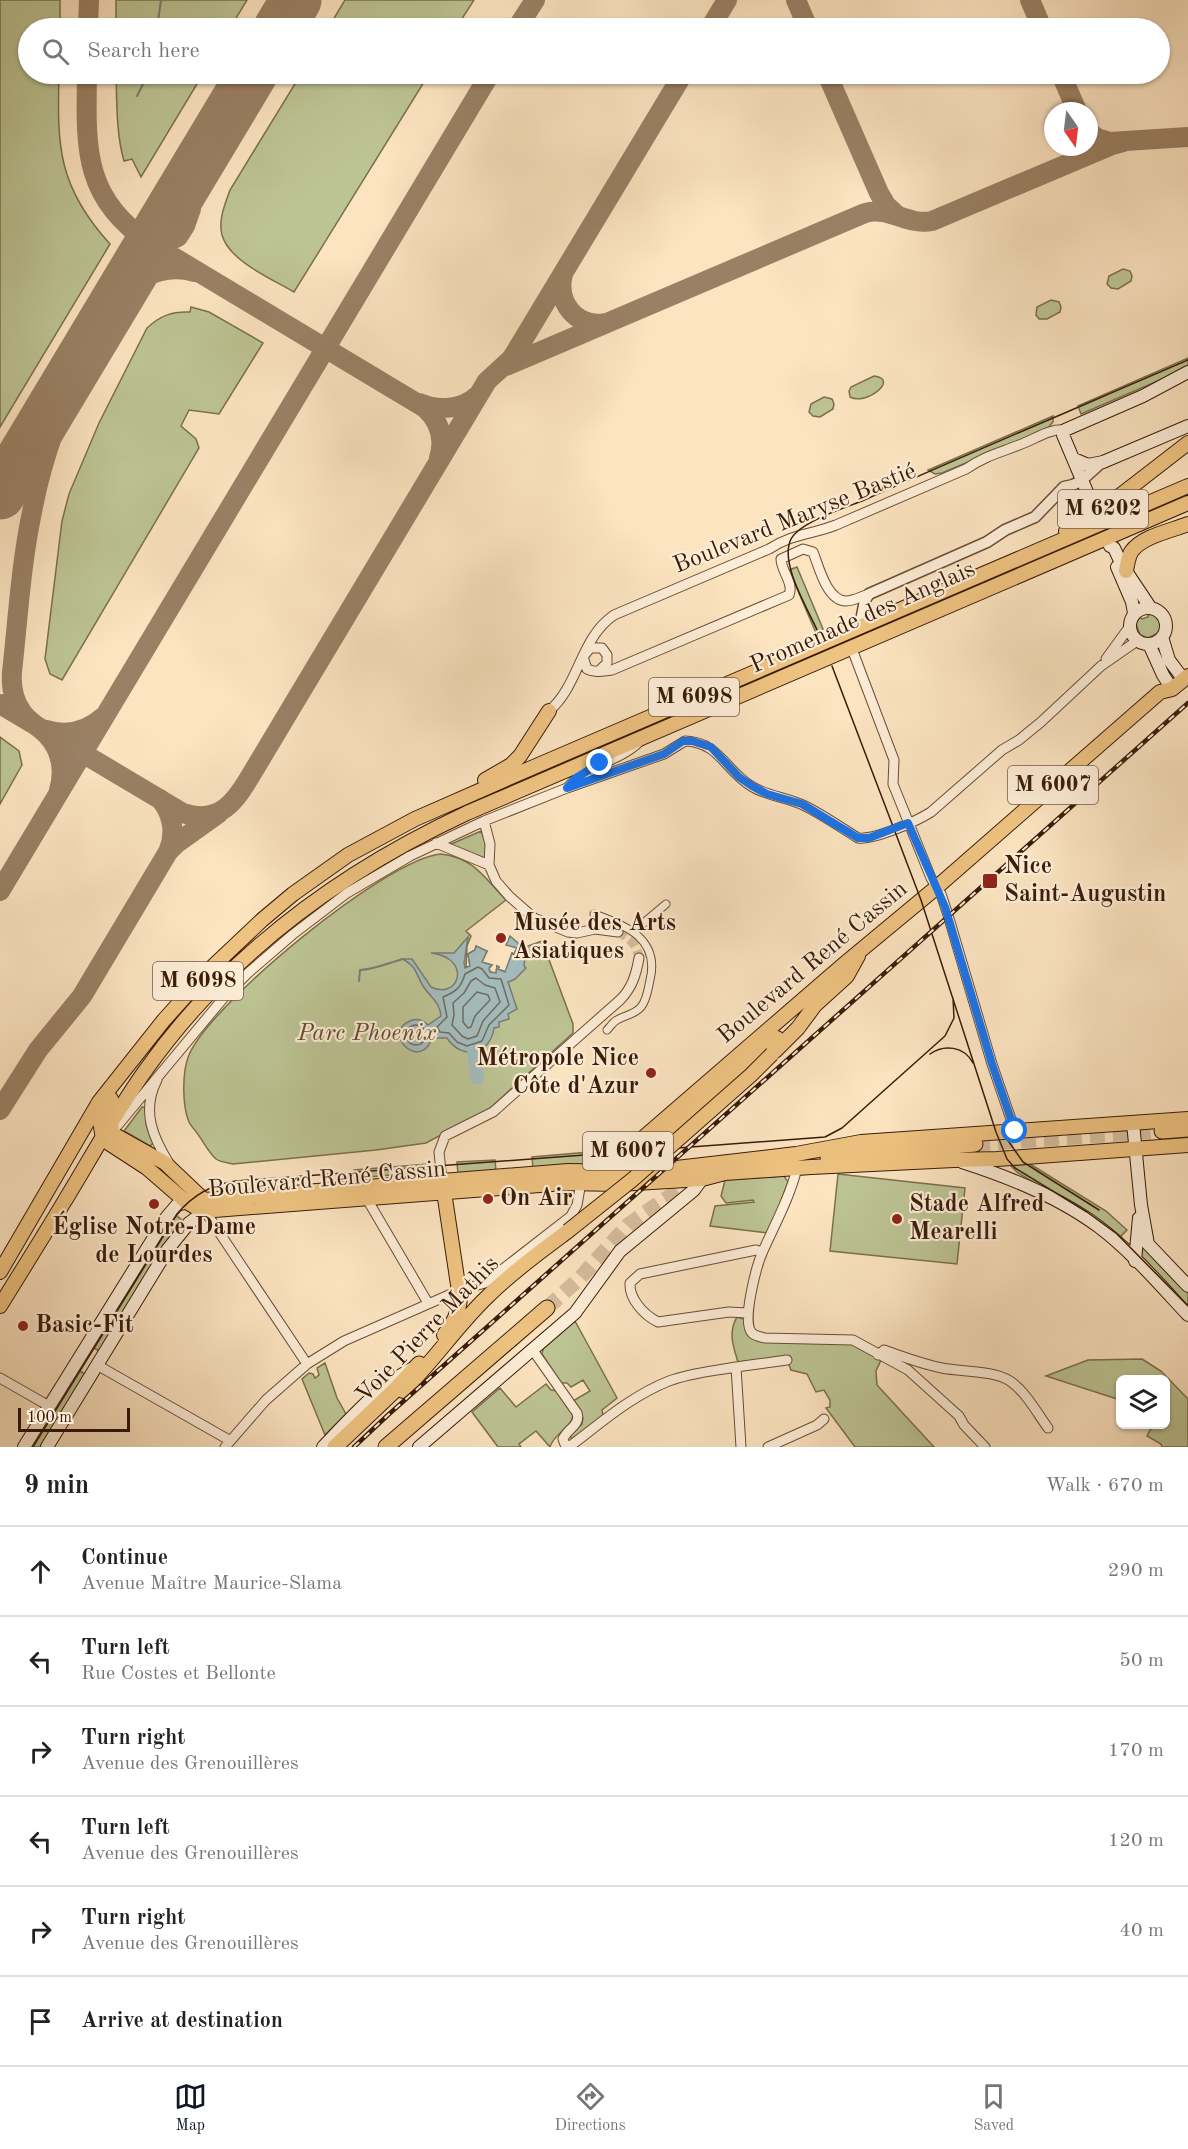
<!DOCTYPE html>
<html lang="en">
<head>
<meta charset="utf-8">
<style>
	:root { --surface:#fff; --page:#f2f2f2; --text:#222; --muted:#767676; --line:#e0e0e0; --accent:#111827 }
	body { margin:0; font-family:"Old Standard TT",serif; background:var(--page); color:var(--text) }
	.controls { position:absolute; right:18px; bottom:18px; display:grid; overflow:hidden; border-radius:9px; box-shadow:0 2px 4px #0004 }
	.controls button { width:54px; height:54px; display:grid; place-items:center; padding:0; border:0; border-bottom:2px solid var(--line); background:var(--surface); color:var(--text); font:30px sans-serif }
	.compass { position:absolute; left:1044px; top:102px; width:54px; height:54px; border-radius:50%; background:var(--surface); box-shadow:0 2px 4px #0004; rotate:166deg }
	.scale { position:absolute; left:18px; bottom:15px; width:112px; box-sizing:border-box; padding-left:6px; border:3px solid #391b08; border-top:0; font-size:16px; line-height:21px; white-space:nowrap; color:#391b08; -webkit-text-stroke:4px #fdedd7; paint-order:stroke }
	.stop { position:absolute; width:18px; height:18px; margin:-14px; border:4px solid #1a73e8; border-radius:50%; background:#fff }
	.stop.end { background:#1a73e8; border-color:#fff; box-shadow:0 2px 6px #0008 }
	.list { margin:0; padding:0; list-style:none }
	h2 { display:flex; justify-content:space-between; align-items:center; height:78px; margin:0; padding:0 24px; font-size:26px }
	h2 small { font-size:20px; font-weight:400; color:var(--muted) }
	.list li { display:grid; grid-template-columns:39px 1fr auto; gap:18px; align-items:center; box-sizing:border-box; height:90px; padding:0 24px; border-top:2px solid var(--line) }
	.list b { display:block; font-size:22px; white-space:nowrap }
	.list p { margin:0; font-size:20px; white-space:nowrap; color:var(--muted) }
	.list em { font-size:20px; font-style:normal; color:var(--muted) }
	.icon { flex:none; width:33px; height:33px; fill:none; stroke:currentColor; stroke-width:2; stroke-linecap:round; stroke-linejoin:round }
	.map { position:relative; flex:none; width:1188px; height:1447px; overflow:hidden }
	.search { position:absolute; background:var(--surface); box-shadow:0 2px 4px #0004; left:18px; right:18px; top:18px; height:66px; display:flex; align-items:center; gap:15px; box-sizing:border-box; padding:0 21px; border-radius:33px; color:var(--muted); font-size:22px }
	.sheet { height:618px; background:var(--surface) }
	nav { display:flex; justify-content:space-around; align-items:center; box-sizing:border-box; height:84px; border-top:2px solid var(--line); background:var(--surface); font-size:16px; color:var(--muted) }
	nav a { display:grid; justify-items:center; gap:3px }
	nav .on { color:var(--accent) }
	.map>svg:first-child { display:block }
	.green { fill:#bdc494; stroke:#7b704e; stroke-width:1.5 }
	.water { fill:#a4bcbd; stroke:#797c75; stroke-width:1.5 }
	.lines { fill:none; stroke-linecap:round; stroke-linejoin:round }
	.shore { stroke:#6e6c62; stroke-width:1.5 }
	.stream { stroke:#797c75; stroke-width:2 }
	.river { stroke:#a4bcbd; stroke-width:14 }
	.taxiway { stroke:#9a8064; stroke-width:20 }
	.runway { stroke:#9a8064; stroke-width:51 }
	.minor-tunnel { stroke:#d5bc9c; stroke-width:9; stroke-dasharray:9 4.5; stroke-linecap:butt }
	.trunk-tunnel { stroke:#d5bc9c; stroke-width:15; stroke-dasharray:15 8; stroke-linecap:butt }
	.pedestrian-casing { stroke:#6a4d36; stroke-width:9 }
	.minor-casing { stroke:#6a4d36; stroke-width:11 }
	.tertiary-casing { stroke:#6a4d36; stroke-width:13 }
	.secondary-casing { stroke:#391b08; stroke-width:14 }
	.primary-casing { stroke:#391b08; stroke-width:16 }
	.trunk-casing { stroke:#391b08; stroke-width:17 }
	.pedestrian { stroke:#fdedd7; stroke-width:7 }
	.minor { stroke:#fdedd7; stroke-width:9 }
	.tertiary { stroke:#fdedd7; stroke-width:10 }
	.secondary { stroke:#fdedd7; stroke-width:12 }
	.primary { stroke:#eec280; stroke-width:14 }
	.trunk { stroke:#eec280; stroke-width:15 }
	.tram { stroke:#391b08; stroke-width:1.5 }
	.rail-casing { stroke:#391b08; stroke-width:4.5 }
	.rail { stroke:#fdedd7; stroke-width:2; stroke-dasharray:7; stroke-linecap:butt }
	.primary-bridge-casing { stroke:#391b08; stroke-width:16; stroke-linecap:butt }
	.primary-bridge { stroke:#eec280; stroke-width:14 }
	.route { stroke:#1a73e8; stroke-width:8 }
	.poi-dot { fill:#8f2418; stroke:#fdedd7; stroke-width:2 }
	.labels { text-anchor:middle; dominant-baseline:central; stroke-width:4.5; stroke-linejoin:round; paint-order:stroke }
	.shield { fill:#fdedd7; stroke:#745a46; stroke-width:1.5 }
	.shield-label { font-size:22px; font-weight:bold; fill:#391b08 }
	.street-label { font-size:24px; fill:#391b08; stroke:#fdedd7 }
	.poi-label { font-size:24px; font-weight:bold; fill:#391b08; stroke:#fdedd7; text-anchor:start }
	.park-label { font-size:24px; font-style:italic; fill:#614e32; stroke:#fdedd7 }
</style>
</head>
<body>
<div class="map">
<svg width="1188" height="1447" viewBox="0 0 1188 1447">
	<rect width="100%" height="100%" fill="#fce4c1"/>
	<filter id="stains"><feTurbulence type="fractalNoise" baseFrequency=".00333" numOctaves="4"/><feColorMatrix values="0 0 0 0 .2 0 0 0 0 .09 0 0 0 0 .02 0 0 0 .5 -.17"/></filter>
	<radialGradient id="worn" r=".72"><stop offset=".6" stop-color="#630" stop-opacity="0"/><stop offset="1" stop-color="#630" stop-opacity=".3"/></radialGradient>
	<path class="green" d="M0,0H60V28H28V74H59C57,147 58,187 110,244L0,427Z
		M116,0H247L230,28H116Z
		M345,0H474L456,28H328Z
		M116,74H203L141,177L132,159L124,161C116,133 117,103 116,74Z
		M301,74H429L294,292C272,279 229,261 222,235C218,220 225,204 230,190Z
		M1123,269L1130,271L1132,276L1131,281L1118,289L1111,288L1107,284L1109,276Z
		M1051,300L1059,302L1061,307L1060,312L1047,319H1039L1036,315L1037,307Z
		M191,307L209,312L263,343L219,414L189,410L181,426L196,439L199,448L62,680L50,674L45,659L62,521L69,494L99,423L147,328C160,316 172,311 190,312Z
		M1188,358V368L1081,414L1078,406Z
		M874,376C900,379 866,406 850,397L849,391L851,387Z
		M824,397L832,399L834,404L833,409L820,417L813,416L809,412L811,404Z
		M1053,416V422L1048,428L942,473L935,474L928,470Z
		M797,567L823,629L816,633L789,570Z
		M1149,613L1158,617L1161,625L1158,633L1148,638L1140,635L1136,624L1139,617L1142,619L1148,617Z
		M0,737L19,751L22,765L0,804Z
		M481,831L486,843L487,859L449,845Z
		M441,854C475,858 485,879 506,900L466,931L471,936L467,946L466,968L470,966L468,954L475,950L476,946L487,951L482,962L492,965L489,968L490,972L496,973L497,966L499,967L498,969L506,972L512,953L514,954L517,948L520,949L542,941L573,1024V1033L488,1110L426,1143L376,1150L233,1164C228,1163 220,1162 216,1159C209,1153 203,1141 197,1133C195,1130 191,1126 189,1122C182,1105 182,1071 189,1055C210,1004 387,858 441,854Z
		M142,1107H146V1124L153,1143L150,1146L124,1131Z
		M614,1150L602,1163L533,1169L532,1157Z
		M495,1160L496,1171L458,1174L457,1162Z
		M428,1164V1172L355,1178L354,1170Z
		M1030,1164L1106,1211L1127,1230L1119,1238L1095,1219L1018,1173L1011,1166Z
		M838,1174L965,1188L957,1264L830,1251Z
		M784,1176L788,1182L769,1233L710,1226L715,1206L754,1202L753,1200L726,1203L721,1196L725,1180Z
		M174,1214L181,1219L99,1351L92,1347Z
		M1139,1242L1188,1292V1309L1142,1262Z
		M737,1317L747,1320L749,1333L852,1342L881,1360L876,1371L877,1385L934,1447H855L826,1408L830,1407V1400L824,1390L816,1392L807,1374L791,1370L786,1357L738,1362C733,1346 728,1332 737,1317Z
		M575,1321L617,1398L602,1410L603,1415L574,1439L571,1438L570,1435L582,1424L583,1418L573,1401L590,1391L583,1380L571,1387L567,1383H561L542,1354L543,1349Z
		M1142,1359L1161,1371L1188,1399V1447H1162L1161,1444L1147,1436L1153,1425L1166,1424V1380H1120V1400L1046,1376L1088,1360Z
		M325,1363L337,1398L346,1414L325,1435L302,1379L309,1373L313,1374L315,1378L319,1375L317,1368Z
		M78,1370L85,1374L40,1447H31Z
		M546,1384L551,1390L558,1391L573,1415C571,1429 554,1433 550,1447L536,1431L519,1444L521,1447H498L472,1412L500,1388L516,1407Z"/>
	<path class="water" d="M510,936L518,943L520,949L526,947L524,966L526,968L515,979L508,982L517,1009L508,1014L509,1019L499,1022V1027L494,1028C490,1055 462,1061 447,1038H437L436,1036H433C421,1074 381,1033 410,1021C417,1018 423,1020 428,1025L441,1016C440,1002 430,997 423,986C415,973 418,968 403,959H412L431,987C459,1001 473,958 431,953H454L468,937L464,963L465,968L470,966L468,954L475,950L476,946L487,951L482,962L492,965L489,968L490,972L496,973L497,966L499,967L498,969L505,972L512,953L514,954L517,948L506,945Z"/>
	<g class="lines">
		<path class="shore" d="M478,967L482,969L489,978L501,979L509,1005L489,1025L482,1041L467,1046L457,1042L449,1033L440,1032L437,1027L447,1017L443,997C455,992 461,988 465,974Z
			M476,978L485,985L495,988L500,1002L483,1021L477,1036L468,1039L462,1036L452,1025L454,1015L453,1003L464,993L471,981Z
			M477,992L488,995L490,1000L475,1016L471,1027L468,1028L463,1022V1007Z
			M406 1035a10 10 0 1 1 20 0a10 10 0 1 1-20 0Z"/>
		<path class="stream" d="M157,28L161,0
			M137,96L148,74
			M359,981L360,970C376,969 388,963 403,959"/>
		<path class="river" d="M474,1052L477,1078"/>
		<path class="taxiway" d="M796,0L808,28
			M1030,0L1042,28
			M88,28L89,0
			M517,28L535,0
			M710,28L727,0
			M87,74C86,146 82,198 150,243L425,408C440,422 445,439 439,458
			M827,74L879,193L886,205L898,216
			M1061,74L1077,111
			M1089,132L1097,138L1110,142L1188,137
			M156,247L178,237L185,226L191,209V180L201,160
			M563,274C556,301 575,328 605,323
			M116,300C137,277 163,263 195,272
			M506,366L865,213C889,206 908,226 932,221L1112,145L1123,142
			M419,403C438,411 462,410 478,395
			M0,704L183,813C222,826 237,798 254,770L487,381L512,358L683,74
			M47,730C67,736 87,731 103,717
			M59,790C65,770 61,749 46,734C38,726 28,721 22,712C13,700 11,686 12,672C18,618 21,564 32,512C43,451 66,394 93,339
			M160,799C173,814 176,834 168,852
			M0,891L490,74
			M0,1110L38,1050L82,996L168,852L177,843L219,813"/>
		<path class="runway" d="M279,28L296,0
			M0,494L252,74"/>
		<path class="minor-tunnel" d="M618,932C631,939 636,944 639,958"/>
		<path class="trunk-tunnel" d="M975,1144L1162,1131
			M780,1162L828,1157
			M547,1308L579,1279L628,1225L659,1203L701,1178"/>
		<g class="pedestrian-casing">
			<path id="pedestrian" d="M594,914C626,925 660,939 650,980C648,989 647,1000 641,1007C634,1015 625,1015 617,1020C613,1022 610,1027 607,1030
				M633,932L666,904"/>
		</g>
		<g class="minor-casing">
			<path id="minor" d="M852,649L894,760L893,784L931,878L941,894L948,915L992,1064L1015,1131
				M1106,659L1130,626
				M599,671L607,663V655L602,648H590L583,657L587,669C594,673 603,671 612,670L789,595C794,583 781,571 781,559L803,549L813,552C819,567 827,601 846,601C854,601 862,596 869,594
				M549,711C579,686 580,638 614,615L769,549C794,533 810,535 836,525L966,469C985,456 999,453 1019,445C1034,440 1049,428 1065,430
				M569,786C588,764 619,762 640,741
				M484,821L490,844L489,865L496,881L510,897L534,918L568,932L577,933L595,929L618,932
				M436,843L489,865
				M157,1080C141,1111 153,1138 170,1165
				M109,1131L117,1126L226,995L248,973L292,935L347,893L410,856L484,821L567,788L664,754L685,741C719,742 725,770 751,786C767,796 786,797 803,805C822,814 840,827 858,838C875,840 917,821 931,812L1002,750L1019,740L1041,722L1101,666L1137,641
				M797,1168C790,1197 775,1224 763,1251C757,1264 741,1322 752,1333C755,1336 761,1337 765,1338L853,1340L908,1370L959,1416L964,1425L985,1447
				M442,1181L439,1152L445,1136L493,1112L620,1000C632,988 636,975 639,958
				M364,1194L428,1303
				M205,1211L307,1364
				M748,1313L729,1312L658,1322C644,1315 629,1299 630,1283L640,1274L756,1250L762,1252
				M532,1349L577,1413C581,1425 567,1429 563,1439L566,1447
				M878,1355L884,1350C903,1357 922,1364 942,1368C962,1372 993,1370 1010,1381C1026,1392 1037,1413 1048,1428
				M97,1365L229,1440
				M736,1367L787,1360
				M0,1378L49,1406
				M225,1447L266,1400L307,1364L344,1341L460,1290L485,1283L571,1216L577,1205L581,1182
				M569,1447C601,1423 631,1396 669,1381C690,1373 714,1371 736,1367L741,1447
				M768,1447L817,1425L824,1419"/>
		</g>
		<g class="tertiary-casing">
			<path id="tertiary" d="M860,626L865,600L869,594L987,542L1005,530L1035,517L1064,487L1073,485L1082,480L1102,462"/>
		</g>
		<g class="secondary-casing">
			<path id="secondary" d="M1065,430L1143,396L1188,372
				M1065,430L1063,435L1093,506
				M1074,459L1088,465L1103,462L1188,426
				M1110,546L1114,548L1122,565L1150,607
				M1117,567L1132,602L1134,613
				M1130 626a18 18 0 1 1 36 0a18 18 0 1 1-36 0Z
				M1162,637L1169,660L1184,680
				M1149,644L1163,675L1172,689
				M1133,1123L1141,1205L1148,1244L1188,1286
				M962,1162C1009,1177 1059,1197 1099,1227C1132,1252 1160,1285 1188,1315
				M1135,1261L1139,1218
				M24,1447L166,1218L177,1205L194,1200
				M47,1447L168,1249L189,1223L205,1211
				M323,1447C350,1419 377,1388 411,1369
				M419,1447L575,1313L620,1251L694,1190L702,1179V1174"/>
		</g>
		<g class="primary-casing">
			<path id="primary" d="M1066,531L1100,511L1188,443
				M1126,571C1127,565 1128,558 1131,552C1142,536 1171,531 1188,524
				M485,780L511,765L520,756L549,711
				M775,1051L798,1028L815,1005L847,976L858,956
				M111,1099L100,1121L102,1133L107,1142L147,1168L185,1201L202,1211L565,1183L619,1184L702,1179L725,1173L811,1167L954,1160L997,1159L1188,1145
				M111,1122L112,1131L115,1135L165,1163L204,1200
				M600,1167L613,1164L843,965L937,887L1160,692L1172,689L1188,676
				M663,1167C651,1163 648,1153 652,1142L676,1128L777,1038
				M443,1185L460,1298C459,1313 453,1323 444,1335
				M204,1200L568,1171L627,1172L668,1169L796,1154L861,1142L1188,1119
				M0,1272L99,1102L164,1020L208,971L262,920L293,894L348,855L415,819L529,769L1188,486
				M0,1306C21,1272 43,1237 64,1202C91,1158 115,1113 145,1071C227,955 340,872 467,813L1188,503
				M403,1391C433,1362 456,1327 486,1298C511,1273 540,1252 568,1231"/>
		</g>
		<g class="trunk-casing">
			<path id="trunk" d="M1162,1131L1188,1129
				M828,1157L975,1144
				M335,1447L395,1390L419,1364
				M386,1447L547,1308"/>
		</g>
		<use href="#pedestrian" class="pedestrian"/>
		<use href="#minor" class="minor"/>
		<use href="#tertiary" class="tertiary"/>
		<use href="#secondary" class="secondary"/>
		<use href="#primary" class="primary"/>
		<use href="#trunk" class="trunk"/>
		<path class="tram" d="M818,632C808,609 779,563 791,539C800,522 844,508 862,501C970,453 1079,407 1188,360
			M832,666L921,900L996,1132L1007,1159L1015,1168L1087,1212L1117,1234L1188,1306
			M930,1054C944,1044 964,1046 973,1063
			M1004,1135L1023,1162L1099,1210
			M33,1447L177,1214C193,1195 211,1184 236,1181L825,1137L842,1128L945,1036L954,1018L953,998"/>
		<g class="rail-casing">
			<path id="rail" d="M354,1447L388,1415L1188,703"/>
		</g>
		<use href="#rail" class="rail"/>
		<g class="primary-bridge-casing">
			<path id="primary-bridge" d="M568,1231L632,1180L751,1075L772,1054"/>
		</g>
		<use href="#primary-bridge" class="primary-bridge"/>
	</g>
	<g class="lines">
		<path class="route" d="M600,763L576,778L567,788L664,754L683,741H692L711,747L739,777L752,786L767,794L802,804L858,838H869L908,823L945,907L992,1064L1015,1131"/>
	</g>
	<g class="poi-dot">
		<rect x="982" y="873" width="16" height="16" rx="3"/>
		<circle cx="501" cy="938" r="6"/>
		<circle cx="651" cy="1073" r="6"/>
		<circle cx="488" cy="1199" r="6"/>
		<circle cx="154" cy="1204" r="6"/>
		<circle cx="897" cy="1219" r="6"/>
		<circle cx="23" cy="1326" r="6"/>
	</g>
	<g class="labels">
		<g class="shield">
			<rect x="1058" y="490" width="90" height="38" rx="4.5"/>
			<rect x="649" y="678" width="90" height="38" rx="4.5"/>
			<rect x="1008" y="766" width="90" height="38" rx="4.5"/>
			<rect x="153" y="962" width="90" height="38" rx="4.5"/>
			<rect x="583" y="1132" width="90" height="38" rx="4.5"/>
		</g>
		<g class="shield-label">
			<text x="1103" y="509">M 6202</text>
			<text x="694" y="697">M 6098</text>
			<text x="1053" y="785">M 6007</text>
			<text x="198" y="981">M 6098</text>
			<text x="628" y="1151">M 6007</text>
		</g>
		<g class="street-label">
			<text transform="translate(795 519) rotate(-22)">Boulevard Maryse Bastié</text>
			<text transform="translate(863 618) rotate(-24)">Promenade des Anglais</text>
			<text transform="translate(813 963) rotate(-40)">Boulevard René Cassin</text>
			<text transform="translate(327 1180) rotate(-5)">Boulevard René Cassin</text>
			<text transform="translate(428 1330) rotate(-46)">Voie Pierre Mathis</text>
		</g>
		<g class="poi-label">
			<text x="1004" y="867">Nice<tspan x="1004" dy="28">Saint-Augustin</tspan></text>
			<text x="513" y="924">Musée des Arts<tspan x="513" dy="28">Asiatiques</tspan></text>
			<text x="639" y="1059" text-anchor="end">Métropole Nice<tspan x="639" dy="28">Côte d'Azur</tspan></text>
			<text x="500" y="1199">On Air</text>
			<text x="909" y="1205">Stade Alfred<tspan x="909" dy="28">Mearelli</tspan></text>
			<text x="154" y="1228" text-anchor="middle">Église Notre-Dame<tspan x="154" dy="28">de Lourdes</tspan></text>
			<text x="35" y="1326">Basic-Fit</text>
		</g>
		<g class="park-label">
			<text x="367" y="1034">Parc Phoenix</text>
		</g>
	</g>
	<rect width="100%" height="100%" filter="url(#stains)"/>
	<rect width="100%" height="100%" fill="url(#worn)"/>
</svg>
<div class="controls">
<button><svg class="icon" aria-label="layers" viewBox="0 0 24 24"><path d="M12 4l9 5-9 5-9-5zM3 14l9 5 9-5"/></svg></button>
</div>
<svg class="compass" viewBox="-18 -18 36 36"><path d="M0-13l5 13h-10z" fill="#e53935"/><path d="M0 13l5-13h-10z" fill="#767676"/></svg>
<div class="scale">100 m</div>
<div class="stop" style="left:1015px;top:1131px"></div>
<div class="stop end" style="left:600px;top:763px"></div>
<div class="search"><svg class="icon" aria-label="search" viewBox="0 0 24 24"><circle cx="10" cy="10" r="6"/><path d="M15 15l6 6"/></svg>Search here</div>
</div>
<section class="sheet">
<h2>9 min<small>Walk · 670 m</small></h2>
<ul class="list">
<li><svg class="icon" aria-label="ahead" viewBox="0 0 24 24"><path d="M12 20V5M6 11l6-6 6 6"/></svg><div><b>Continue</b><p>Avenue Maître Maurice-Slama</p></div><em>290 m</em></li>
<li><svg class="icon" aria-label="left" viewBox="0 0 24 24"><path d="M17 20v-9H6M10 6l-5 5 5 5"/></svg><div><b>Turn left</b><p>Rue Costes et Bellonte</p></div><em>50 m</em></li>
<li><svg class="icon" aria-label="right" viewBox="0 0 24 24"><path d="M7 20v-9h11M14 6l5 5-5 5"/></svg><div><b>Turn right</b><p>Avenue des Grenouillères</p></div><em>170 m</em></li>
<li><svg class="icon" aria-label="left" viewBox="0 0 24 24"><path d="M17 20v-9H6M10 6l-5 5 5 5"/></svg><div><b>Turn left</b><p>Avenue des Grenouillères</p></div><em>120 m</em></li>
<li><svg class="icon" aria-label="right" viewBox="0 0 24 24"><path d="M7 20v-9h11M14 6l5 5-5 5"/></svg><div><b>Turn right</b><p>Avenue des Grenouillères</p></div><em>40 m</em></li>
<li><svg class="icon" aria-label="arrive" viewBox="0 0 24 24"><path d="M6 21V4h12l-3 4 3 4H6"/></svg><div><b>Arrive at destination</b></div></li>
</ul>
</section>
<nav>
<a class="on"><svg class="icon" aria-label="map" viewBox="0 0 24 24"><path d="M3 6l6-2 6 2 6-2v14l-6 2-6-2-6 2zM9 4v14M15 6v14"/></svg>Map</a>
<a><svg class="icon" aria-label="directions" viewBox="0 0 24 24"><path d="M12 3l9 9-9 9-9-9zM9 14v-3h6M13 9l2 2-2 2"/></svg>Directions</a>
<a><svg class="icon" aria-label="saved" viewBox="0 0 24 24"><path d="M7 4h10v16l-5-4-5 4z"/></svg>Saved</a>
</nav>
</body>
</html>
